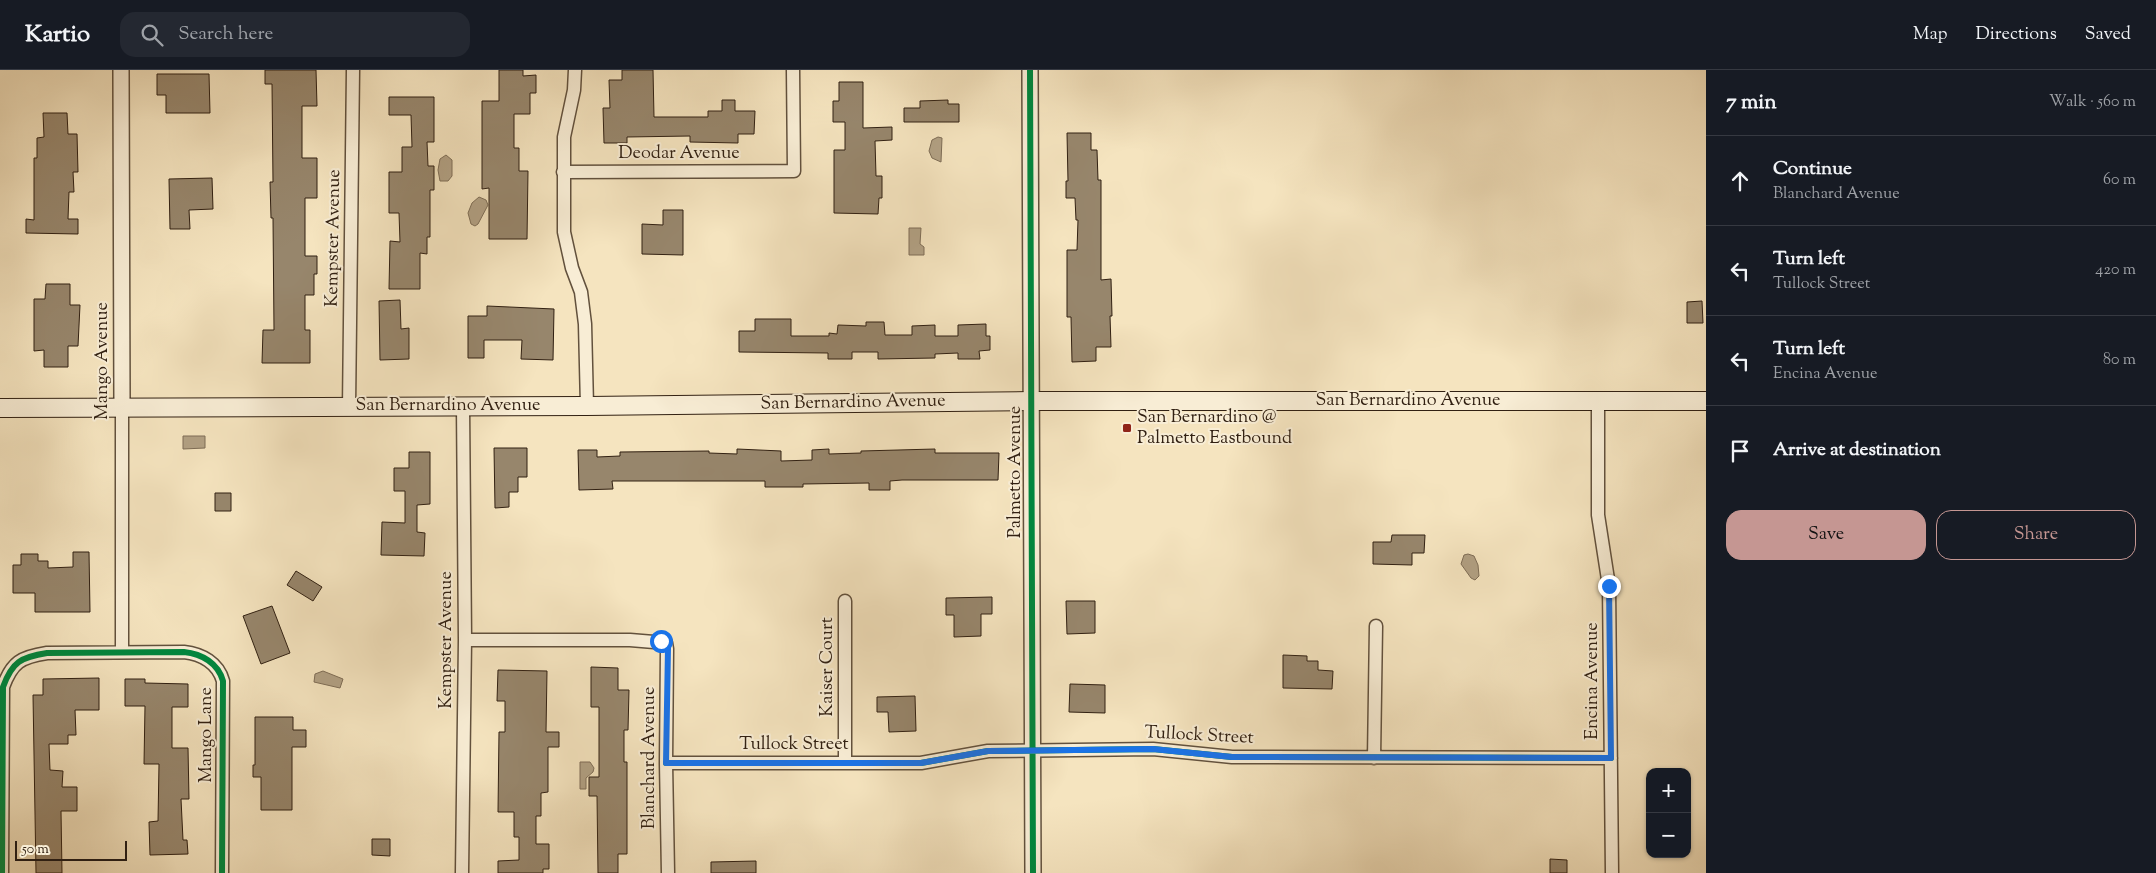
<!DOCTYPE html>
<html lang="en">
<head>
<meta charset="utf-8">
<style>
	:root { --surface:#171b24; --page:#242831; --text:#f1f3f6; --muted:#9ea1a6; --line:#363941; --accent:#c59692 }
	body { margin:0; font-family:"Sorts Mill Goudy",serif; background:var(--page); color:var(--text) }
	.controls { position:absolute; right:15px; bottom:15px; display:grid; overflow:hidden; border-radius:10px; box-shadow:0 1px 4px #0004 }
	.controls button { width:45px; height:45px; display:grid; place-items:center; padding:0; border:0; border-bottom:1px solid var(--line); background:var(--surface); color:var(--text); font:25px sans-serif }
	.scale { position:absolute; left:15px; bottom:12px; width:112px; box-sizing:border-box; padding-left:5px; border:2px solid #312012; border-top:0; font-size:14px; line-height:18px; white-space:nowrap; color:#312012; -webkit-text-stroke:4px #f8edd5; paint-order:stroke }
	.stop { position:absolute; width:15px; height:15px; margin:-11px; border:4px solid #1a73e8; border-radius:50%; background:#fff }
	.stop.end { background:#1a73e8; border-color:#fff; box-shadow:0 1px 5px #0008 }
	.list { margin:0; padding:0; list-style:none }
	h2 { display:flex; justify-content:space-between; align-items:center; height:65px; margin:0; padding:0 20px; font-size:21px }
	h2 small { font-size:16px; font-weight:400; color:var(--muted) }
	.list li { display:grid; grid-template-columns:32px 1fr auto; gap:15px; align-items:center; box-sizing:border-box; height:90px; padding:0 20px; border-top:1px solid var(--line) }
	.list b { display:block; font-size:19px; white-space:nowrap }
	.list p { margin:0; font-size:16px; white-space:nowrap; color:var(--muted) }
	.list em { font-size:16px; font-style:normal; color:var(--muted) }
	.actions { display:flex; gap:10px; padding:15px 20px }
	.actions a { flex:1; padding:11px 0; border:1px solid var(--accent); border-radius:15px; text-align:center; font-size:18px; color:var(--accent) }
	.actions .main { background:var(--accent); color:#111 }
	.icon { flex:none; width:28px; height:28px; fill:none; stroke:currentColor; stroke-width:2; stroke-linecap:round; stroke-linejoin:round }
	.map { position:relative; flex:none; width:1706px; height:803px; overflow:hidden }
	header { display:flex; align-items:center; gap:30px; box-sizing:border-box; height:70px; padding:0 25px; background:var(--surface); border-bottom:1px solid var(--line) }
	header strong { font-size:24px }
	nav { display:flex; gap:28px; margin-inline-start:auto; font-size:18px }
	.search { width:350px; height:45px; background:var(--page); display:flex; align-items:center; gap:12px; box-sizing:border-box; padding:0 18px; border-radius:15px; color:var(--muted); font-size:19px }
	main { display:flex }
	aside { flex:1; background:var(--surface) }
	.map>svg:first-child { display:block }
	.water { fill:#b2a184; stroke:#7e6d56 }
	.building { fill:#97866c; stroke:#312012 }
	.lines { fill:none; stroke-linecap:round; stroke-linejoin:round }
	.minor-casing { stroke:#62513d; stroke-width:15 }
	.tertiary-casing { stroke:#62513d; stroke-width:18 }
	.secondary-casing { stroke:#312012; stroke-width:20 }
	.minor { stroke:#f8edd5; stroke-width:12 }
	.tertiary { stroke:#f8edd5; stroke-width:15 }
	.secondary { stroke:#f8edd5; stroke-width:18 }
	.cycleway-casing { stroke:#f8edd5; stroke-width:9 }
	.cycleway { stroke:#00873e; stroke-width:6 }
	.route { stroke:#1a73e8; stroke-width:6 }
	.poi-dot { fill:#8f2418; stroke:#f8edd5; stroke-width:2 }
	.labels { text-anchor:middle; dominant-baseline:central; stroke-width:4; stroke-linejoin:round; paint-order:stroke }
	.street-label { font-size:18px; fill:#312012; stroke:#f8edd5 }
	.poi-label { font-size:18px; fill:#312012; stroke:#f8edd5; text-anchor:start }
</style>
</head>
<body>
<header>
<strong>Kartio</strong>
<div class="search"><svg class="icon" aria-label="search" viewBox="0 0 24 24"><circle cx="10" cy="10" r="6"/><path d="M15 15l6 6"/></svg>Search here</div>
<nav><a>Map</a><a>Directions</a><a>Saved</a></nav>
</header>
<main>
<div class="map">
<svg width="1706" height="803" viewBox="0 0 1706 803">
	<rect width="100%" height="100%" fill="#f5e4bf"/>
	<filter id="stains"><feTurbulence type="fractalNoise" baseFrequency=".004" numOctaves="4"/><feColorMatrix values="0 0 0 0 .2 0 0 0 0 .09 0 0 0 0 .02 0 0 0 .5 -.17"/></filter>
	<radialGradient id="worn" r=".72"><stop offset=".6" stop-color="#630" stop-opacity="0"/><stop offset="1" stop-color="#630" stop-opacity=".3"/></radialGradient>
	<path class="water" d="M938,67L942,68L941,92L932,88L929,81L932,70Z
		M446,85L452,90V106L448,111H440L438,100L440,89Z
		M479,127L486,130L488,135L478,154L475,156L471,154L468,143L472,133Z
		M909,158H921L920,174L924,177V185H909Z
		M183,366H205V378L183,379Z
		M1468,484L1474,486L1478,495L1479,506L1475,510L1471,508L1461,494L1464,485Z
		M323,601L343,609L340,618L314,612L315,604Z
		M580,692H590L594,698L593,702L586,708V719H580Z"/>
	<path class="building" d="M265,0H316L317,36H302V88H317V128H305V186H317V204H314V225H305V260H310V293H262L263,260H274L273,148H271L270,112H273L272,14H265Z
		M499,0H523V6L536,5V23H530V44H514V78H519V101H528L527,169H489V118L482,119V31H499Z
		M622,0H653L654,47H708V41H722V30H735V41H755L754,64H738V73L690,72V66L627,67V73H604L603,38H610L609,10H622Z
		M157,4H209L210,43H166V25H157Z
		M839,12H863V58L892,57V70L875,71L876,106H882V128H879L878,144L834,143V80H845V52H833V31H839Z
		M389,27H434V72H427L428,96H434V120H430V167H427V184L420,183V219H389L390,171L400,172L399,143H389V102H402V77H412L411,45H389Z
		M948,30V34H959V52H904V38H920V31Z
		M43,43H67L68,64H77L78,102H73L74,122H69L68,149H78V164L26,163V149L34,150V88H37V68L44,67Z
		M1067,63H1091V80H1097L1098,110H1101V210L1111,209L1112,246H1110L1111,277H1096V291L1072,292L1071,247H1067V180H1077L1078,150H1076L1075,128H1066V111H1068Z
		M212,108L213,139L189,140L190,159H170L169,109Z
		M663,140H683V185L642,184V154L663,155Z
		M46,214H70V235H80L78,276H68V297H44V280L34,281V229H45Z
		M400,230L401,259L409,258V289L380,290L379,231Z
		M1702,231L1703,253H1687V232Z
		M487,236L554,239L553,290L521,289L522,270H484V288H468V246H487Z
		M755,249H791V266H829V263L837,264L838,255L866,256V252H884L885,265H912V256L935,255V266H958V255L986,254V266H990V280L979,281L980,289H958V283L935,284V288L878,289V282H852V289H828V283L739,282V261H755Z
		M494,378H527V407H518V422H509V437L495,438Z
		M737,379L781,381V391L812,390V380L829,379V384L861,383V381L935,379V383H999L998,410H902L890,411V420H869V413L803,414V417H765V411H612L613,419L579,420L578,380H597V387L620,386V382L709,381V383L737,384Z
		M409,382H430V434L417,435V462L425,463L424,486L381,485L382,452L405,453V421H394V398H409Z
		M215,423H231V441H215Z
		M1392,465H1425L1424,483H1412V495L1373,494V472H1391Z
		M73,482H89L90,542H35V523H13V495H21V484H38V491H48V498L73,497Z
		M296,501L322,517L313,531L287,515Z
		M992,527V544H981V566L954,567V545H946V528Z
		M1066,531H1095V563L1067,564Z
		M272,536L290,583L261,594L243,546Z
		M1283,585L1307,586V591H1318V600L1333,601L1332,619L1283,618Z
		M591,597L618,598V620H629L628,660H624V692H627V784H618V803H598L597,726H589V707H599V637H591Z
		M498,600L547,601L546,662H559V677H548V722L541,723V746H536V774H549V799H543V803H498V791L519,790V767H514V742H498L499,662H505V631H497Z
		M99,608V640H75L76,665H68V674H49L50,700L63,701L62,717H77V741H61L62,803H36L33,625H43V609Z
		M125,609H145V613L188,614V637H172V678H188L189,729H181L183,770H187L188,784L150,785L149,752L158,751L159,694H144L145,636H125Z
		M1070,614L1105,615V643L1069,642Z
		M915,626L916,661L889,662L888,642H877V627Z
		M255,647H293V660H306V677H292V740H261V707H253V695H255Z
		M372,769H390V786L372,785Z
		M1550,789L1567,790V803H1550Z
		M756,791V803H711V792Z"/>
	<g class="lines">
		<g class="minor-casing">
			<path id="minor" d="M575,0L574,20L564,67V162L572,198L581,222L585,254L587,336
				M563,102L794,101L793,0
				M1598,331V445L1609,516L1612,803
				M349,337L353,0
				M122,338V582
				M845,531V693
				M465,570H630L666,573L667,579L666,693L668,803
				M1374,688L1376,556
				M666,693H921L988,681L1153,679L1232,687L1611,688
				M2,803L3,617C12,592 21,587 47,583L184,582C202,584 218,593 223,611L222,803
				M462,803L465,570L463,336"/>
		</g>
		<g class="tertiary-casing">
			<path id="tertiary" d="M121,0L122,338
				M1030,0L1033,803"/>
		</g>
		<g class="secondary-casing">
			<path id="secondary" d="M0,338L587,336L1031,331H1706"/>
		</g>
		<use href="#minor" class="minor"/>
		<use href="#tertiary" class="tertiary"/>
		<use href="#secondary" class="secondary"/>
		<g class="cycleway-casing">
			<path id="cycleway" d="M1030,0L1033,803
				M666,693H921L988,681L1153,679L1232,687L1611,688
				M2,803L3,617C12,592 21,587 47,583L184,582C202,584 218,593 223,611L222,803"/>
		</g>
		<use href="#cycleway" class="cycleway"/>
	</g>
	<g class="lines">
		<path class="route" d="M661,571L666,572L668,578L666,693H921L988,681L1153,679L1232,687L1611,688L1609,516"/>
	</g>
	<rect class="poi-dot" x="1122" y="353" width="10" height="10" rx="2.5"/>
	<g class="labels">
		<g class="street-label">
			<text x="679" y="84">Deodar Avenue</text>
			<text transform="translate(334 168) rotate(-89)">Kempster Avenue</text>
			<text transform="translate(103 291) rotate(-90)">Mango Avenue</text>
			<text x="1408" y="331">San Bernardino Avenue</text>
			<text transform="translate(853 333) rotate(-1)">San Bernardino Avenue</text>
			<text x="448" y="336">San Bernardino Avenue</text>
			<text transform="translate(1016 402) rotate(-90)">Palmetto Avenue</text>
			<text transform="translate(447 570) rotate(-90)">Kempster Avenue</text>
			<text transform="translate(828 597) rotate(-90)">Kaiser Court</text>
			<text transform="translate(1593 611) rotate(-90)">Encina Avenue</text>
			<text transform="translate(207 665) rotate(-90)">Mango Lane</text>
			<text transform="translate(1199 666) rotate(3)">Tullock Street</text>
			<text x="794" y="675">Tullock Street</text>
			<text transform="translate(650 688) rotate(-90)">Blanchard Avenue</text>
		</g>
		<g class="poi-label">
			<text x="1137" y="348">San Bernardino @<tspan x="1137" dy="21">Palmetto Eastbound</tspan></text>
		</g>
	</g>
	<rect width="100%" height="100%" filter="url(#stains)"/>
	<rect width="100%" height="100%" fill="url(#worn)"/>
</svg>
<div class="controls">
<button>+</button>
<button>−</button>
</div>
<div class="scale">50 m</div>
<div class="stop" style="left:661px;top:571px"></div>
<div class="stop end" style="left:1609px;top:516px"></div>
</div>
<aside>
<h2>7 min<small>Walk · 560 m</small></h2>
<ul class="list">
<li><svg class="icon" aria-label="ahead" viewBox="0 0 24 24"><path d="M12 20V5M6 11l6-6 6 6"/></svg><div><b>Continue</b><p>Blanchard Avenue</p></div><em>60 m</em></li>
<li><svg class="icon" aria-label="left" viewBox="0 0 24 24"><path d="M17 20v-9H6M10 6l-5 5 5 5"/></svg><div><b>Turn left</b><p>Tullock Street</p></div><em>420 m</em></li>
<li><svg class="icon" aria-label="left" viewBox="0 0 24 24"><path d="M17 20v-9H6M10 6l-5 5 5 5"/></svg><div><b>Turn left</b><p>Encina Avenue</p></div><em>80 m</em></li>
<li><svg class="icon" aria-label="arrive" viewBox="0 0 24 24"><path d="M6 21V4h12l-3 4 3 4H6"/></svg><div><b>Arrive at destination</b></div></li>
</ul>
<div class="actions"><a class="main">Save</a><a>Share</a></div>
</aside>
</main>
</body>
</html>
